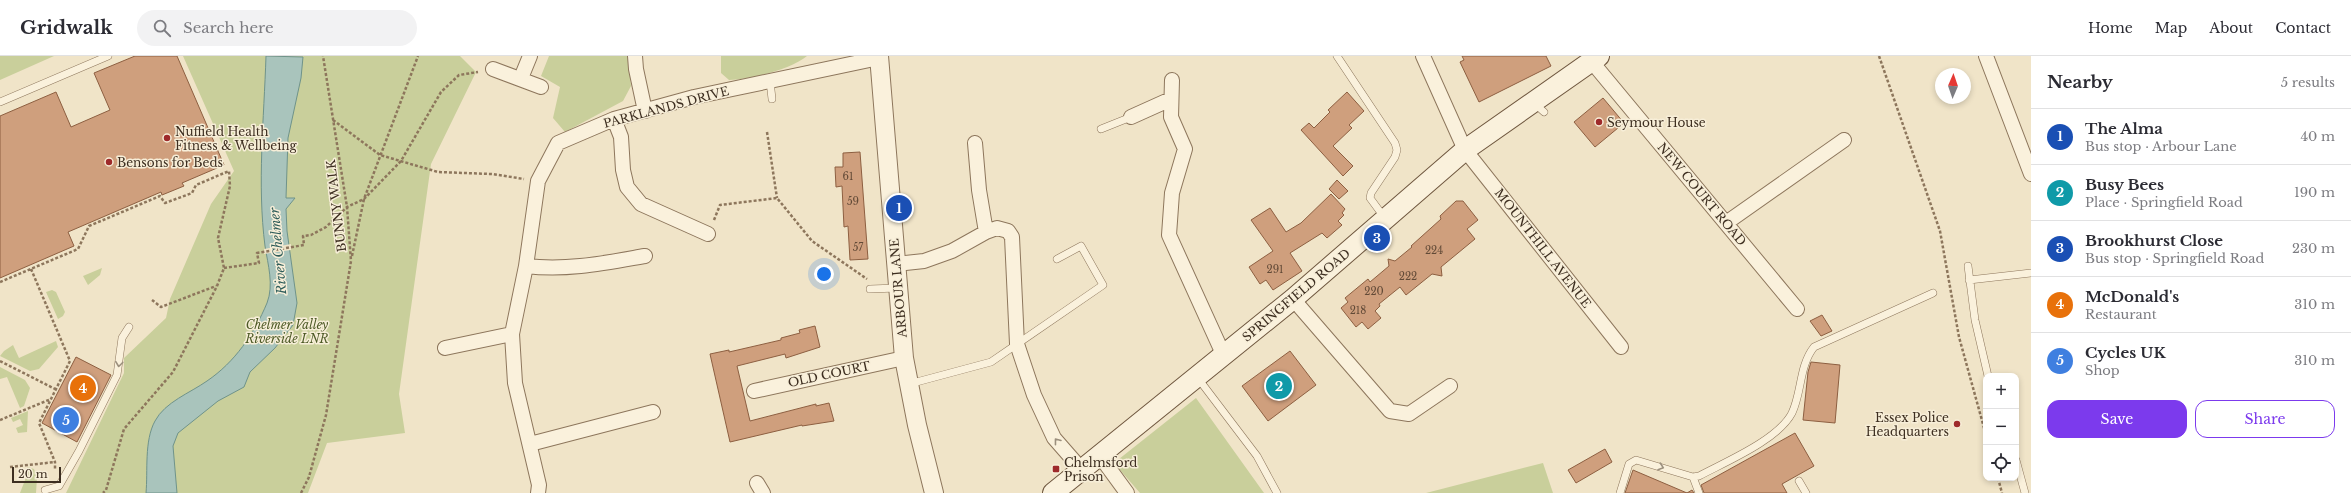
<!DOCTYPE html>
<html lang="en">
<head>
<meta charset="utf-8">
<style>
	:root { --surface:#fff; --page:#f2f2f3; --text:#2b2b33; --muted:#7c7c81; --line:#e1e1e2; --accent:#7c3aed }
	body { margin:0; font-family:"Libre Baskerville",serif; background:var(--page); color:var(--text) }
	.controls { position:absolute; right:12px; bottom:12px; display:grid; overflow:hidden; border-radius:8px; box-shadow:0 2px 6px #0003 }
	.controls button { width:36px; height:36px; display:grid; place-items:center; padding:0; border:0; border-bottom:1px solid var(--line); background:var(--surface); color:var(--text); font:20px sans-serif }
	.compass { position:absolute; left:1935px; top:12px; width:36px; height:36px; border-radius:50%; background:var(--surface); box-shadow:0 2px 6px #0003; rotate:2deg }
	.scale { position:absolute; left:12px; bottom:10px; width:49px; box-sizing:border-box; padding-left:4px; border:2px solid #3d2e20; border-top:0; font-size:11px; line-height:14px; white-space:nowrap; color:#3d2e20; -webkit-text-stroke:3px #f7eed8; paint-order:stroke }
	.you { position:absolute; left:824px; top:218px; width:14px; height:14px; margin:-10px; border:3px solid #fff; border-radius:50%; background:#1a73e8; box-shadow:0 0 0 6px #1a73e833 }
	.badge { display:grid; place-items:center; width:26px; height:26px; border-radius:50%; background:var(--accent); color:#fff; font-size:13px; font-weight:700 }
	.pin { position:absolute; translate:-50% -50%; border:2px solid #fff; box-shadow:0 1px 4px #0006 }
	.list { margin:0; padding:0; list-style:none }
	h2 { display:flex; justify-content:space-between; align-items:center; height:52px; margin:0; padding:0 16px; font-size:17px }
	h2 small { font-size:13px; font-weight:400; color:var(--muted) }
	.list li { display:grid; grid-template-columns:26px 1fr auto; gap:12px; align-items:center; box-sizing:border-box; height:56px; padding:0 16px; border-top:1px solid var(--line) }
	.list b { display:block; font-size:15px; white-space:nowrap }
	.list p { margin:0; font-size:13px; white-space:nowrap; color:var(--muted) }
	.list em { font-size:13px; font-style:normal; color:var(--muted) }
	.actions { display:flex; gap:8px; padding:12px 16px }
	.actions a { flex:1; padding:9px 0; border:1px solid var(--accent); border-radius:12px; text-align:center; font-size:14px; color:var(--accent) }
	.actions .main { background:var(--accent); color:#fff }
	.icon { flex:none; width:22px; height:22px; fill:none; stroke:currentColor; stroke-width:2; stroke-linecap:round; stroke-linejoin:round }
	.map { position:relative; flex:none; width:2031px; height:437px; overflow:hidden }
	header { display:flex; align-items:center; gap:24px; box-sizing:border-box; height:56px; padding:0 20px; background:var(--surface); border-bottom:1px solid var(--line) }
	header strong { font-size:19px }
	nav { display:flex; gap:22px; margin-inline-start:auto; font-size:14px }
	.search { width:280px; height:36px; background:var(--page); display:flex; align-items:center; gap:10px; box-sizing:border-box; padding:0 14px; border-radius:22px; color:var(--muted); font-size:15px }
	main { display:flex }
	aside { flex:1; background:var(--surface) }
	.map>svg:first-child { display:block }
	.green { fill:#c9cf9b }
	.water { fill:#a9c4bc; stroke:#6f938a }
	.pier { fill:#f0e4c8 }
	.building { fill:#cf9f7d; stroke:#8d5f41 }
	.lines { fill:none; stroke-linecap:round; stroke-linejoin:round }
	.service-casing { stroke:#8d765c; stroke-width:8 }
	.minor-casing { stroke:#8d765c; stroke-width:16 }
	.tertiary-casing { stroke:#8d765c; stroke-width:20 }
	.secondary-casing { stroke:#6f573f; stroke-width:22 }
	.path { stroke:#8d765c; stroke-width:2.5; stroke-dasharray:3 2; stroke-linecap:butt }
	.service { stroke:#faf1dc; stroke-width:7 }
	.minor { stroke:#faf1dc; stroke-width:14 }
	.tertiary { stroke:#faf1dc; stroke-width:18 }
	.secondary { stroke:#faf1dc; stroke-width:20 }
	.oneway { stroke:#9c907e }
	.poi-dot { fill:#9e2a2b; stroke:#f7eed8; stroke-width:1.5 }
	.labels { text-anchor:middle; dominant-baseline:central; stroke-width:3; stroke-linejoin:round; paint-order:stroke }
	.number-label { font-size:10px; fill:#624a37 }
	.street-label { font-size:12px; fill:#3d2e20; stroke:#f7eed8 }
	.poi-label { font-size:12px; fill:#3d2e20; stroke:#f7eed8; text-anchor:start }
	.park-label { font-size:12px; font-style:italic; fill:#4d5a26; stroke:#f7eed8 }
	.water-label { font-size:13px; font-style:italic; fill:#2f5d5a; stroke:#f7eed8 }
</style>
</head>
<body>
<header>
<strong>Gridwalk</strong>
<div class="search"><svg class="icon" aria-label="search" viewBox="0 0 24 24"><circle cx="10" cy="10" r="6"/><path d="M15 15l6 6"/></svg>Search here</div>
<nav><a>Home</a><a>Map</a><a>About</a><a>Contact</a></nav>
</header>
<main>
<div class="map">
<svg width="2031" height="437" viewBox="0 0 2031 437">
	<rect width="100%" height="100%" fill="#f0e4c8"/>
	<path class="green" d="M0,0H54L0,24Z
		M183,0H460L476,16L431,108L399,338L405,377L327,387L308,437H66L124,317V302L166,262L170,243L211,148L234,115Z
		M549,0H628L631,30L623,45L565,76L553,62L560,31L541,20Z
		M721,0H807C790,14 751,23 729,24L721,17Z
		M102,212L100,219L88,229L83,220Z
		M52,234L56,236L65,256L63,260L58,263L46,236Z
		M56,285L58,291L39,313L30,315L0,300L4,295L13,289L19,302Z
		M0,311L25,324L30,332L24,350L20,352L7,321L0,323Z
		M1196,342L1264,437H1140L1114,407Z
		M28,355L27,376L18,377L16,372L23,369L20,363L13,366L11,362Z
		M1543,407L1553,437H1426Z
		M28,411L34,413L37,422L36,437H20L27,419L23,418Z"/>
	<path class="water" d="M266,0L303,1L301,22L288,82L286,142H295L286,153L287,175L297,247L293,269L275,292L250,316L244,331L218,345L178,377L173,390L177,437H146C148,415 144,385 155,365C165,346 190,337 207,325C235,306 254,278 267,247C274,229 268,209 265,190C257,128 264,63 266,0Z"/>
	<path class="pier" d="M291,188V194L264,198V193Z"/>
	<path class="building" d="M135,0H177L224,109L182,127L184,130L162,139L161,136L68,176L74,190L0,222V60L56,36L71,71L110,54L94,17Z
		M1462,0H1546L1551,10L1479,46L1460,6L1464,4Z
		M1347,36L1364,55L1349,69L1352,72L1333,90L1353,110L1343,120L1301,74L1309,67L1314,72L1330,56L1328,54Z
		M1603,42L1624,67L1595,91L1574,66Z
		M860,96L868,203L850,204L848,170L844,171L842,130L836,131L835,111H843V97Z
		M1337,124L1348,135L1339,143L1329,133Z
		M1331,138L1345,153L1342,157L1344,159L1338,165L1342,169L1327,182L1322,177L1290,197L1302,215L1273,234L1266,224L1260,228L1249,211L1273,195L1251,164L1270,152L1286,176L1301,167Z
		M1456,145H1463L1478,164L1467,173L1475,183L1441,211L1442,220L1432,218L1406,239L1400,231L1379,248L1380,250L1375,255L1381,262L1368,273L1362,266L1356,271L1341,252L1348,246L1345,242L1368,223L1370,226L1389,210L1388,203L1395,205L1412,191L1411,190L1441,163L1440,160Z
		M1822,259L1832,275L1821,280L1810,265Z
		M815,270L820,291L786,302L785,298L737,310L750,365L816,348V350L829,347L834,365L802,370V369L730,386L710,298L729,294V296L781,284V282L800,277L799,274Z
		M1290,295L1316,329L1268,365L1242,330Z
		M76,301L111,319L77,386L42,367Z
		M1811,306L1840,309L1835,367L1803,364L1808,316Z
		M1795,377L1814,410L1782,428L1787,437H1704L1701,429Z
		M1605,393L1612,406L1576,427L1568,414Z
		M1633,414L1687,437L1692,434L1694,437H1625Z"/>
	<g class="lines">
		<g class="service-casing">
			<path id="service" d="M1337,0L1395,87L1397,94L1395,101L1371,137L1370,142L1384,161
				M770,25L772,43
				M0,46L108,0
				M1534,47L1544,56
				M1101,73L1131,61
				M1968,210L1975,264L1988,320
				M1969,224L2031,217
				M870,233L897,232
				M1197,321L1257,400L1277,437
				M909,328L991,306L1103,229L1081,190L1057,203
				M2016,404L2025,437
				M1693,421L1699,437
				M1799,425L1806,437
				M45,434L59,430L79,395L117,319L122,282L129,271
				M1620,437L1629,408L1636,404L1693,421L1699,420C1725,406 1778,384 1792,357C1802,336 1799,310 1814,291L1933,237"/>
		</g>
		<g class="minor-casing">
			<path id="minor" d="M635,0L636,13L645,55
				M1423,0L1465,94L1621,291
				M1986,0L2031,118
				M1592,6L1797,253
				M493,13L541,31
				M521,22L530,0
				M1172,24L1171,61L1185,93L1172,137L1169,179L1224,300
				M1131,61L1171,43
				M614,63L621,81L623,114L627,131L641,148L708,178
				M975,87L979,134L986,176
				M1726,167L1844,84
				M896,208L924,205L952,195L986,176L997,172L1008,175L1012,181L1017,288L1034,339L1054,382L1082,414
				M526,210C567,215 605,207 645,200
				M1293,243L1390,355L1409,358L1450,330
				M445,292L512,278
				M754,335L904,302
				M530,388L653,356
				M1100,400L1127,437
				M757,427L763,437
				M538,437L539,429L515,327L512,278L526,210L538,125L558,87L614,63L694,41L879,2"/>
		</g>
		<g class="tertiary-casing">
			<path id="tertiary" d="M879,0L904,302L917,369L934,437"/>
		</g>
		<g class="secondary-casing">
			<path id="secondary" d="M1053,437L1293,243L1465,94L1599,0"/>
		</g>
		<path class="path" d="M1879,0L1940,175L1959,281L1986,379
			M333,64L380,99L438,116L492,118L524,123
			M767,76L777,142
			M714,164L720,149L777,142L812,185L867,223
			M352,200L364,143L418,0
			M224,212L259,207L257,197L304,189L303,180L311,179L326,171L347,151L364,143L401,105L441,36L459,19L478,16
			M31,213L70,305L39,367L55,406V413
			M0,226L78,193L89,170L160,140L165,147L192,137L196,129L229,115L230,130L218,182L224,212L217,230L173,316L124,373L106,434L103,437
			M152,244L161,251L216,230
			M0,305L55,333
			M0,364L51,343
			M10,411L55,406
			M1998,422L2002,437
			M301,437L309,421L326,359L351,205L347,151L323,0"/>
		<use href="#service" class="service"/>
		<use href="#minor" class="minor"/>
		<use href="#tertiary" class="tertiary"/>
		<use href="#secondary" class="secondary"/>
	</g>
	<defs><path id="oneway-chevron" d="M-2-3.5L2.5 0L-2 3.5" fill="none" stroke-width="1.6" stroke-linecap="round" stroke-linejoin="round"/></defs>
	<g class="oneway">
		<use href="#oneway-chevron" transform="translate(119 308) rotate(97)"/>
		<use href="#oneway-chevron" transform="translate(1057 385) rotate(-128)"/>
		<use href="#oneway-chevron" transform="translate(1661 411) rotate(19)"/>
	</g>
	<g class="poi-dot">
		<circle cx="1599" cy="66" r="4"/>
		<circle cx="167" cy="82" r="4"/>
		<circle cx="109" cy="106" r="4"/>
		<circle cx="1957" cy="368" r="4"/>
		<rect x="1052" y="409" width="8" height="8" rx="2"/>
	</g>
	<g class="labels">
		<g class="number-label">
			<text x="848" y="120">61</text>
			<text x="853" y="145">59</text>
			<text x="858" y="191">57</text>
			<text x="1434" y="194">224</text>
			<text x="1275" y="213">291</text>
			<text x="1408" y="220">222</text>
			<text x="1374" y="235">220</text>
			<text x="1358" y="254">218</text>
		</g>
		<g class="street-label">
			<text transform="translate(666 51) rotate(-15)">PARKLANDS DRIVE</text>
			<text transform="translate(1702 138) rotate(50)">NEW COURT ROAD</text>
			<text transform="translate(336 150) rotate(-97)">BUNNY WALK</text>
			<text transform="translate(1543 192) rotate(52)">MOUNTHILL AVENUE</text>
			<text transform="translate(898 232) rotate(-95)">ARBOUR LANE</text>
			<text transform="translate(1296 239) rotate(-40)">SPRINGFIELD ROAD</text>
			<text transform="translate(829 318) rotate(-12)">OLD COURT</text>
		</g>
		<g class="poi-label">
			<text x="1607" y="66">Seymour House</text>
			<text x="175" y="75">Nuffield Health<tspan x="175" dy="14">Fitness &amp; Wellbeing</tspan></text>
			<text x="117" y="106">Bensons for Beds</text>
			<text x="1949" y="361" text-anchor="end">Essex Police<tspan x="1949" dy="14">Headquarters</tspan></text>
			<text x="1064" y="406">Chelmsford<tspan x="1064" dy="14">Prison</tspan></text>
		</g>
		<g class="park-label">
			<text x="287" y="268">Chelmer Valley<tspan x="287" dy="14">Riverside LNR</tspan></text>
		</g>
		<g class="water-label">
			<text transform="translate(278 195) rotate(-95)">River Chelmer</text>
		</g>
	</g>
</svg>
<div class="controls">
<button>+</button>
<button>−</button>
<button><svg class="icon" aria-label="locate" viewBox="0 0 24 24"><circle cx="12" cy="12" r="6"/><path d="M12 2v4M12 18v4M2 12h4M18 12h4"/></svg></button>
</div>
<svg class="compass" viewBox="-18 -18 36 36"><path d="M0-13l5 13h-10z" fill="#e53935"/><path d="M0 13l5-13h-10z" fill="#7c7c81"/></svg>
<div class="scale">20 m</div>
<div class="you"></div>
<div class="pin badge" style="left:899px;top:152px;background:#1a4fb4">1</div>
<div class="pin badge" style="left:1279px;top:330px;background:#0f9aa8">2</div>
<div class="pin badge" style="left:1377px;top:182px;background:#1a4fb4">3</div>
<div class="pin badge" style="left:83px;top:332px;background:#e8710a">4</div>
<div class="pin badge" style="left:66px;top:364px;background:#3f7fe0">5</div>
</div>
<aside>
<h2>Nearby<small>5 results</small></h2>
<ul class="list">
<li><span class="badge" style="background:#1a4fb4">1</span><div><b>The Alma</b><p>Bus stop · Arbour Lane</p></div><em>40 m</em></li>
<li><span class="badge" style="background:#0f9aa8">2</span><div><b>Busy Bees</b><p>Place · Springfield Road</p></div><em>190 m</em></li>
<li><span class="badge" style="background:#1a4fb4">3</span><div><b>Brookhurst Close</b><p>Bus stop · Springfield Road</p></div><em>230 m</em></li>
<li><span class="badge" style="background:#e8710a">4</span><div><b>McDonald's</b><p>Restaurant</p></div><em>310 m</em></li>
<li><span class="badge" style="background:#3f7fe0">5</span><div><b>Cycles UK</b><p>Shop</p></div><em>310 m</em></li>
</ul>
<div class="actions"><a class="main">Save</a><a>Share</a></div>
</aside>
</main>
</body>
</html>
